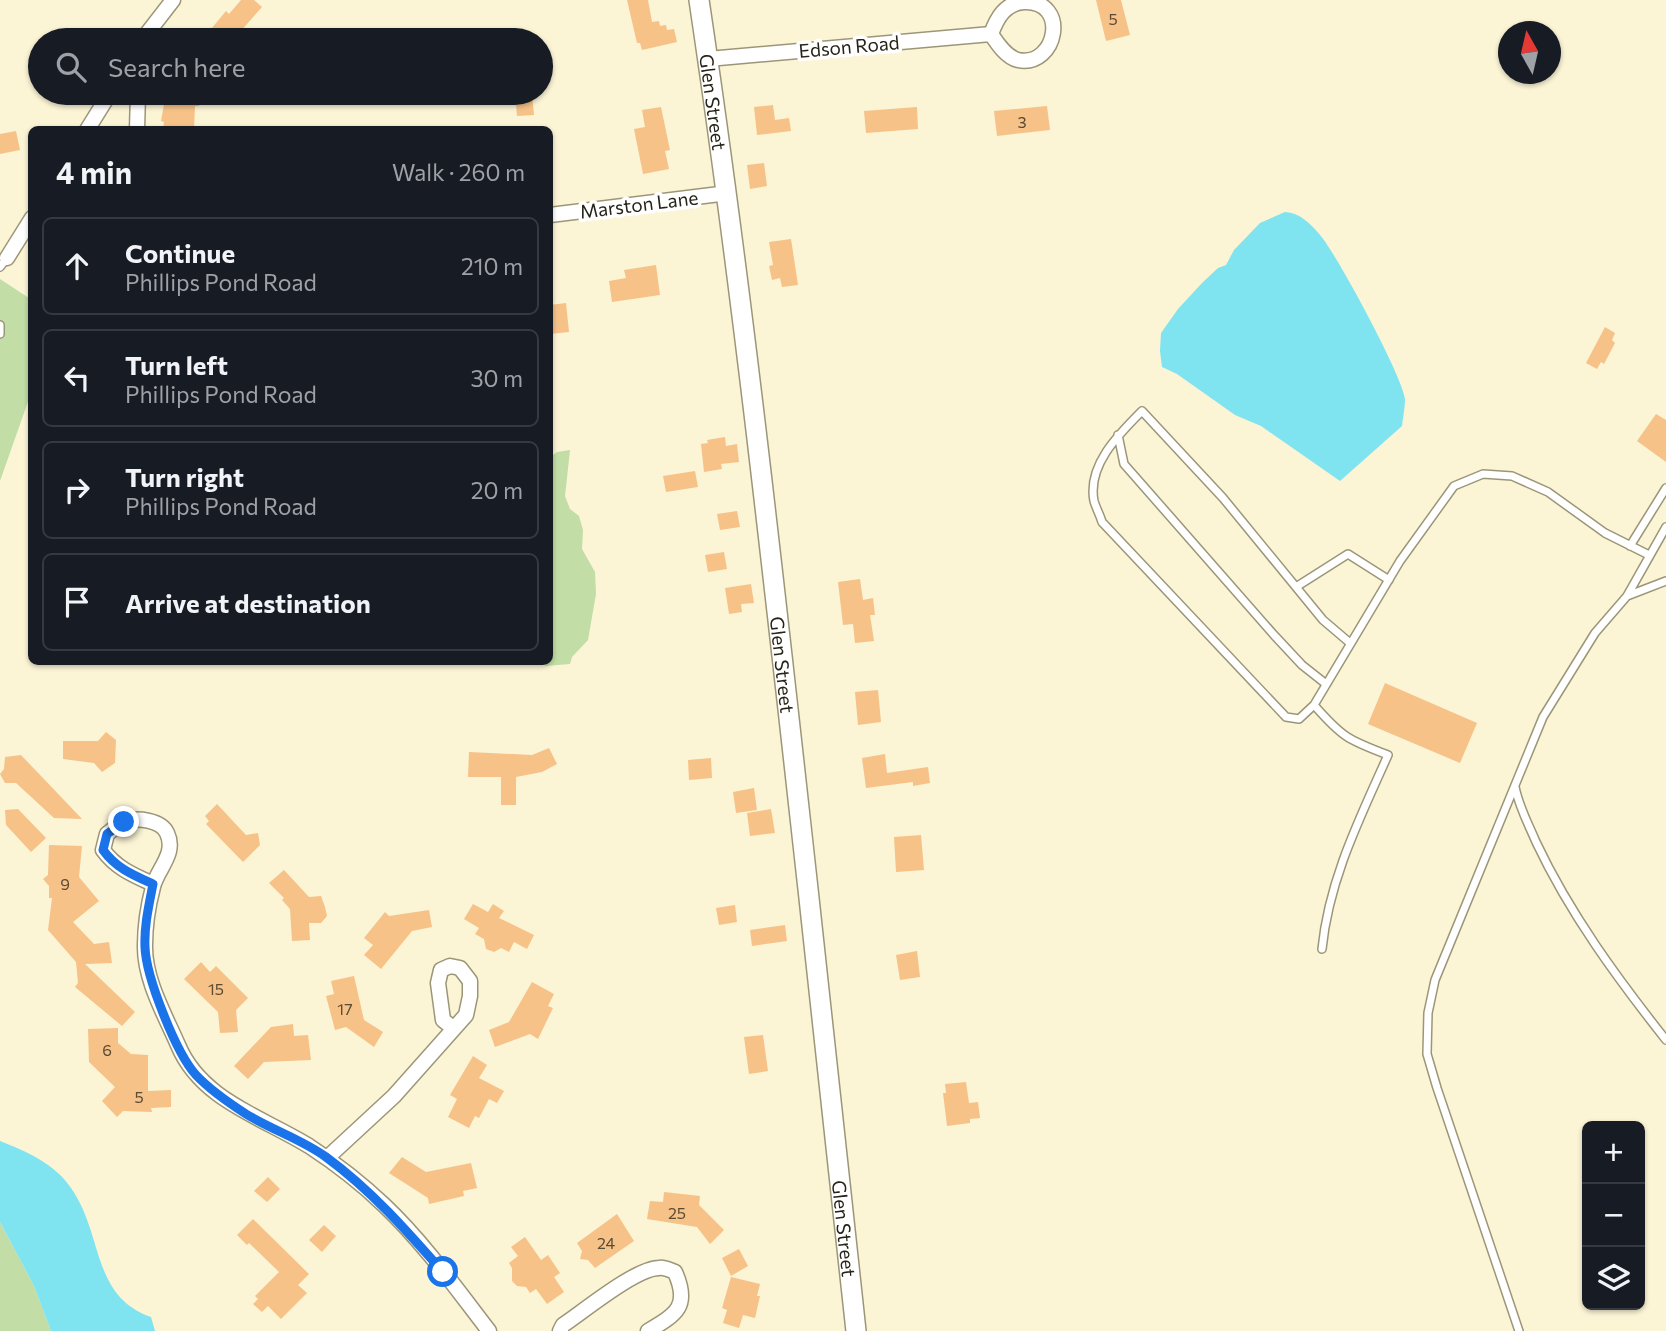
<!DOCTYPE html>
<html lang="en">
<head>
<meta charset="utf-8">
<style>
	:root { --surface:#171b24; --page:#242831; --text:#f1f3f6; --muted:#9ea1a6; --line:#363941 }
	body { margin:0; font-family:Commissioner,sans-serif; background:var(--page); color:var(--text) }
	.controls { position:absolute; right:21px; bottom:21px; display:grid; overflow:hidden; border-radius:10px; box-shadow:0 2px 5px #0004 }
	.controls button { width:63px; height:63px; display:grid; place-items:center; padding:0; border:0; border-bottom:2px solid var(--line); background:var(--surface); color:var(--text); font:35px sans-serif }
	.compass { position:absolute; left:1498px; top:21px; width:63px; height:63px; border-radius:50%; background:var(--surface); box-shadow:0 2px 5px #0004; rotate:352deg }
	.stop { position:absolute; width:21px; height:21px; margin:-16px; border:5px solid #1a73e8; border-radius:50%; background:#fff }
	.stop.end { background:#1a73e8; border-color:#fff; box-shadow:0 2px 7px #0008 }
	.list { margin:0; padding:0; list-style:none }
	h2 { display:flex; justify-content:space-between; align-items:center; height:91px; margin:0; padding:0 28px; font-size:30px }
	h2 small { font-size:23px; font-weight:400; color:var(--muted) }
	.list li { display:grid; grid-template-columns:46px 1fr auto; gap:21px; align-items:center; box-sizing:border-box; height:98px; margin:0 14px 14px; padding:0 14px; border:2px solid var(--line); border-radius:10px }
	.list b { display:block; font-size:26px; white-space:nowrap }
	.list p { margin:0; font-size:23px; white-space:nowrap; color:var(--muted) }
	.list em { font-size:23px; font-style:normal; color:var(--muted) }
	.icon { flex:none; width:38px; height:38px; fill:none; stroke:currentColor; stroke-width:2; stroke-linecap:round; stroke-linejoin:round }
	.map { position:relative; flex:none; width:1666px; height:1331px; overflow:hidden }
	.search { position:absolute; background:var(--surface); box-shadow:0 2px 5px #0004; left:28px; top:28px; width:525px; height:77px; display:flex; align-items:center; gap:18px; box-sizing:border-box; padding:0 24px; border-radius:38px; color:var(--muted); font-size:26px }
	.panel { position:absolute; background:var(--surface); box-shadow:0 2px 5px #0004; left:28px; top:126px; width:525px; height:539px; border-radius:10px }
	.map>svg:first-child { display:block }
	.green { fill:#c2dda5 }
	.water { fill:#80e3f0 }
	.building { fill:#f6c288 }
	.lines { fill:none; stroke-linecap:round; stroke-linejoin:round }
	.lane-casing { stroke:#9c9679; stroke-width:10 }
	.street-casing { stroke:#9c9679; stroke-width:17 }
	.secondary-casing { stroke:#9c9679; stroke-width:22 }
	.lane { stroke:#fff; stroke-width:7 }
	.street { stroke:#fff; stroke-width:14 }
	.secondary { stroke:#fff; stroke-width:19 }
	.route { stroke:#1a73e8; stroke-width:9 }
	.labels { text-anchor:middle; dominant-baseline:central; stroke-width:7; stroke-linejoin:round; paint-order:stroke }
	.number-label { font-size:16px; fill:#5a4b34 }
	.street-label { font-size:19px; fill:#262318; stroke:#fff }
</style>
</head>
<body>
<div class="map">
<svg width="1666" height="1331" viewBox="0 0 1666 1331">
	<rect width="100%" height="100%" fill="#fbf4d5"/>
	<path class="green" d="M0,279L32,300L31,393L0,481Z
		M570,450L565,496L570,509L579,516L583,530L582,549L595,572L596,594L588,640L572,657L570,664L545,666L543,662H550V457L557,452Z
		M0,1222L34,1286L51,1331H0Z"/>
	<path class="water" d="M1285,212C1300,213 1310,223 1320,235C1336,253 1403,377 1405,399C1405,407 1403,417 1402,426L1340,481L1261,426L1235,415L1177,374L1162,367L1160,351L1161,333L1178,309L1202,283L1218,268L1226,265L1234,250L1260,223Z
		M0,1141C26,1151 55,1164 71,1188C104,1235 91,1296 151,1317L155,1331H51L34,1286L0,1222Z"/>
	<path class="building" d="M241,0H254L262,7L233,40H202L226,11L229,14Z
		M627,0H648L652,22L659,21L660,26L666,25L667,30L674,29L677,42L642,50L640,43H637Z
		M1096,0H1121L1130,35L1106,41Z
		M166,93H199V106H195L194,130H163L164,122L161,121Z
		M515,93H532L534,115L517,116Z
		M773,105L775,120L789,118L791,131L757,135L754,107Z
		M1047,106L1050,130L997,136L994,111Z
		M661,107L670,150L665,151L669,169L643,174L634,129L645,127L642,110Z
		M917,107L918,129L866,133L864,111Z
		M16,131L20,150L0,154V134Z
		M764,163L767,186L750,189L747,165Z
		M791,239L798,285L782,287L780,278L772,280L769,266L773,265L769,242Z
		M656,265L660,295L612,302L609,281L626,278L624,270Z
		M566,303L569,332L550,334V305Z
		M1605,327L1615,333L1612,340L1615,343L1604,364L1601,362L1597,369L1586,363Z
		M1656,414L1666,420V462L1637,441Z
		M725,437L726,446L737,444L739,462L721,464L722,469L704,472L701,444L708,443L707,440Z
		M695,471L698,487L666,492L663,476Z
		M737,511L740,527L720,530L717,514Z
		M724,552L727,569L708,572L705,555Z
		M860,579L863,600L873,598L875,615H870L874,641L855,643L853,624L843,625L838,582Z
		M751,584L754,603L741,604L742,612L729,614L725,588Z
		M1385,683L1477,723L1460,763L1368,724Z
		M878,690L881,722L858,725L855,692Z
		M106,732L116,740L115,763L102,772L94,763L63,759V741H98Z
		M549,748L557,764L542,772L516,777V805H501V777H468L469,752L532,755Z
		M885,754L887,773L928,767L930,783L913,786V782L866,788L862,758Z
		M21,755L63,799L82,819L54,818L16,783H5L0,774L4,769L5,757Z
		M711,758L712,778L689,780L688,760Z
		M754,788L757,810L736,813L733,792Z
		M217,804L246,835L258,833L260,845L243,862L206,824L209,821L205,816Z
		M18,809L46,838L31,852L6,825L5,810Z
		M771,809L775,833L750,836L747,813Z
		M921,835L924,870L896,872L894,837Z
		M49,845L82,846L79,877L99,901L73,922L94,944L109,942L112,963L85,964L135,1012L122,1026L75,987L78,983L76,962L48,930L52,898H49V886L43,879L48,875Z
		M284,870L309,897L321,896L325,907L327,916L321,923H309L310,940L292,941L290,909L282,900L284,898L269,883Z
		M473,904L488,912L493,904L504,911L499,918L534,935L527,949L514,942L509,952L501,948L494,952L486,949L484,939L475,934L479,928L464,919Z
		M735,905L737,922L719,925L716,908Z
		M429,910L432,927L412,931L381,969L364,955L373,945L364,938L385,912L389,916Z
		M785,925L787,941L752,946L750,930Z
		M917,951L920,977L900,980L896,955Z
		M201,962L210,972L216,966L248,998L236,1010L238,1032L220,1033L218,1012L184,979Z
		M354,976L364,1020L383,1032L374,1047L346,1027L335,1030L326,996L334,994L331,981Z
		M532,982L554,994L548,1006L553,1008L538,1039L530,1034L495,1047L489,1030L509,1022Z
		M293,1024L294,1036L308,1035L311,1060L264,1062L248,1079L234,1066L271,1027Z
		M118,1028V1043L131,1054L148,1055V1091L171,1090V1107L151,1108L152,1112L123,1111L117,1117L102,1101L115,1087L89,1062L88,1029Z
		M763,1035L768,1071L749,1074L744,1037Z
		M473,1056L487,1065L479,1078L504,1091L497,1103L489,1099L479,1118L475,1116L469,1128L448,1117L457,1099L450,1095Z
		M966,1082L969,1103L978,1102L980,1118L970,1119V1123L947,1126L943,1093H946L945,1084Z
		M402,1157L426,1172L471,1163L477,1188L463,1191L464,1196L429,1204L428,1198L389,1173Z
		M268,1177L280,1189L267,1202L254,1191Z
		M664,1192L700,1196L699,1205L724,1230L710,1244L697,1227L647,1219L650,1201L663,1202Z
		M617,1214L634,1241L595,1268L588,1260L580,1259L582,1251L577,1243Z
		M253,1219L309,1274L298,1285L307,1293L281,1319L268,1306L262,1312L253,1304L258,1299L255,1296L279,1272L249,1243L247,1245L237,1235Z
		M324,1225L336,1236L322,1252L309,1240Z
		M525,1237L541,1260L548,1255L560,1273L554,1277L564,1292L547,1304L536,1289L530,1293L526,1287L517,1286L512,1281V1268L509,1263L518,1256L511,1247Z
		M739,1249L748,1266L731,1276L722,1258Z
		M731,1277L760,1284L757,1296H760L755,1318L743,1315L739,1328L723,1323L727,1310L722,1308Z"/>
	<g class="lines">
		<g class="lane-casing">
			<path id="lane" d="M0,267L7,258
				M0,325V334
				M1118,435L1124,464L1274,635L1302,665L1326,684
				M1630,546L1666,488
				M1296,587L1348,554L1389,580
				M1627,596L1666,527
				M1314,705L1299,719L1286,717L1102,522C1100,515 1096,508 1094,501C1087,465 1119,434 1142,411L1223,498L1323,620L1350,643
				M1515,787C1519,807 1528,823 1536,842C1570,914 1617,978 1666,1040
				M1322,949C1329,879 1360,818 1388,755C1348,740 1342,737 1314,705L1400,561L1454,486L1483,474L1512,476L1548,492L1605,533L1649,555
				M1519,1331L1437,1088L1427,1054L1428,1013L1435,980L1543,717L1595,633L1627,596L1666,581"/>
		</g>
		<g class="street-casing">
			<path id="street" d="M142,40L173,0
				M708,59L991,34C997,43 1006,57 1018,60C1057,68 1070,0 1024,2C1005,3 997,18 991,34
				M87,130L110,93
				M137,130L138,93
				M550,215L728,193
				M7,258L32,218
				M153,884C133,875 116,868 103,850L107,834C112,830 119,824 125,822C137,817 161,820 167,833C177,854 157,869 153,887C148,906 145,926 145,945C144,979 165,1015 178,1045C201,1100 262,1117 309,1146C335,1163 362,1184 384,1205C423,1242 456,1288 489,1331
				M327,1158L394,1096L466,1015L470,996V981L460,968L450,966L441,970L438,983L443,1020L453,1028
				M560,1331L563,1325C584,1311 636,1268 659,1268C664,1267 670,1270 675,1272C690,1306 677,1314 648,1331"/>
		</g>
		<g class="secondary-casing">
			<g id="secondary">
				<path id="s1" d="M699,0C743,295 775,592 808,889C824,1036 840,1184 856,1331"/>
			</g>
		</g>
		<use href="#lane" class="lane"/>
		<use href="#street" class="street"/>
		<use href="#secondary" class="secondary"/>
	</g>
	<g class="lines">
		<path class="route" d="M124,822L107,834L103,850C116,868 133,875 153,884C149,905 144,926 145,947C146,977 176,1053 196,1075C210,1090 229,1103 246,1114C272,1130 301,1139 326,1157C371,1190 407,1231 443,1272"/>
	</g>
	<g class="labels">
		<g class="number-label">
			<text x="1113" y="18">5</text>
			<text x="1022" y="121">3</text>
			<text x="65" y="883">9</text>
			<text x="216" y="988">15</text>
			<text x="345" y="1008">17</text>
			<text x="107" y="1049">6</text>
			<text x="139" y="1096">5</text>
			<text x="677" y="1212">25</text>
			<text x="606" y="1242">24</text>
		</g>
		<g class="street-label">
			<text transform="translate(849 46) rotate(-5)">Edson Road</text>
			<text stroke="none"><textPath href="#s1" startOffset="103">Glen Street</textPath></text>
			<text transform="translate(639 204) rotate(-7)">Marston Lane</text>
			<text stroke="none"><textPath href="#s1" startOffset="670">Glen Street</textPath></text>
			<text stroke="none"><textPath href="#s1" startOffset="1237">Glen Street</textPath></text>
		</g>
	</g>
</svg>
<div class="controls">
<button>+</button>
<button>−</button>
<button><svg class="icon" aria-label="layers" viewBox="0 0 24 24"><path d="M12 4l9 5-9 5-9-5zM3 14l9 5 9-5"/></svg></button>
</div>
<svg class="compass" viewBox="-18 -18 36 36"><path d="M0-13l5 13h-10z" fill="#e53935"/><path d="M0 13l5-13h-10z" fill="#9ea1a6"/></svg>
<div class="stop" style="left:443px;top:1272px"></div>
<div class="stop end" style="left:124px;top:822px"></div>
<div class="search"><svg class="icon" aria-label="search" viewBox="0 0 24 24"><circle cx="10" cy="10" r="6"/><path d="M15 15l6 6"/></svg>Search here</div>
<section class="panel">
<h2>4 min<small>Walk · 260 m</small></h2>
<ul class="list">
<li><svg class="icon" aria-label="ahead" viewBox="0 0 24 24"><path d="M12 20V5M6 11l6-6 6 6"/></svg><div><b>Continue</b><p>Phillips Pond Road</p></div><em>210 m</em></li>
<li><svg class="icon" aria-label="left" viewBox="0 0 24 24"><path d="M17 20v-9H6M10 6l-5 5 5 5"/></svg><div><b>Turn left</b><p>Phillips Pond Road</p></div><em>30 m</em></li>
<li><svg class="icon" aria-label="right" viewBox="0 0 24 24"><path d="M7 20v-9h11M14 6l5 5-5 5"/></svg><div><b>Turn right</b><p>Phillips Pond Road</p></div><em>20 m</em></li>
<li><svg class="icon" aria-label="arrive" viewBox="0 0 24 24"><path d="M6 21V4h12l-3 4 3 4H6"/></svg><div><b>Arrive at destination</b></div></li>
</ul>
</section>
</div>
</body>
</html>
